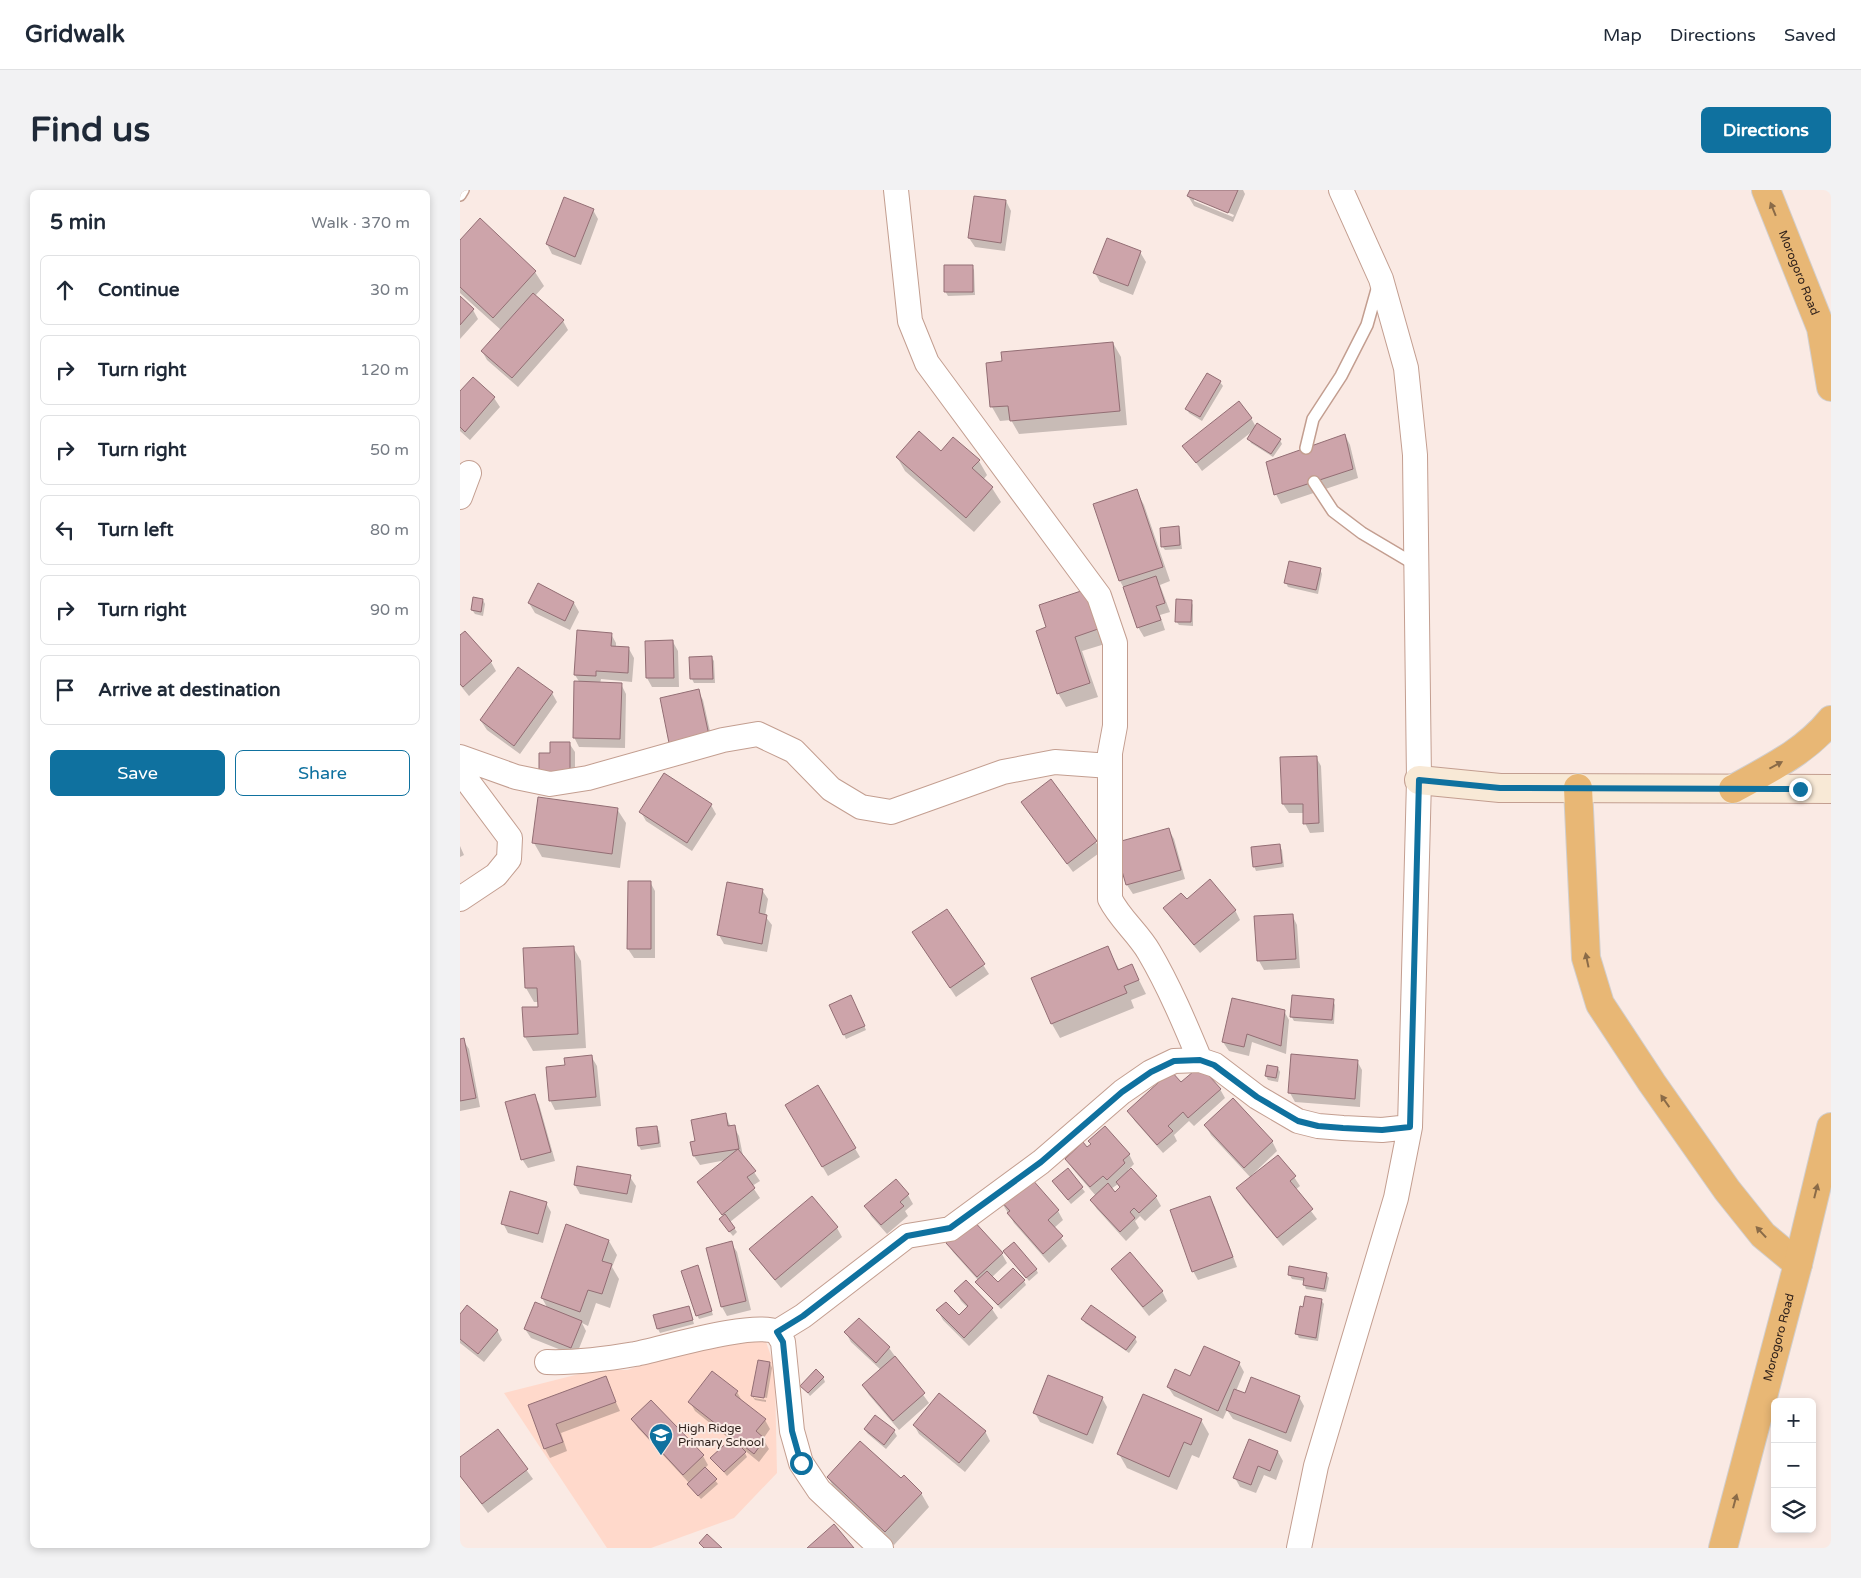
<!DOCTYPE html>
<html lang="en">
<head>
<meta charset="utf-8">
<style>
	:root { --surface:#fff; --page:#f2f2f3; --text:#1f2937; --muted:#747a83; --line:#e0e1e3; --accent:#0f719f }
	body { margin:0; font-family:"Varela Round",sans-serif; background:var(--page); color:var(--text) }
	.controls { position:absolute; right:15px; bottom:15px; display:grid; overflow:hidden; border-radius:8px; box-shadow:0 2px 8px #0003 }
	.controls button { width:45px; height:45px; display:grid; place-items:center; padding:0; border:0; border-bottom:1px solid var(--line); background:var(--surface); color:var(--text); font:25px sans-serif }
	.stop { position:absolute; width:15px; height:15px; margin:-11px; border:4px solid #0f719f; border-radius:50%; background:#fff }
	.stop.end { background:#0f719f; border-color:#fff; box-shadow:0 1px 5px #0008 }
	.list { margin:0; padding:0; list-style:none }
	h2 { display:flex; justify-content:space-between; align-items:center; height:65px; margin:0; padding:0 20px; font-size:21px }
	h2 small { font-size:16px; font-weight:400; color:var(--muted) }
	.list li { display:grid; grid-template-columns:32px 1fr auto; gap:15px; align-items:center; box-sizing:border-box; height:70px; margin:0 10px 10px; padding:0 10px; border:1px solid var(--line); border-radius:8px }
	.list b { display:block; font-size:19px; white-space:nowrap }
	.list em { font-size:16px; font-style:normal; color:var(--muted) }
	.actions { display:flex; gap:10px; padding:15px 20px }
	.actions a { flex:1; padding:11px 0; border:1px solid var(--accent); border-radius:8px; text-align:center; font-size:18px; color:var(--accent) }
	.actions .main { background:var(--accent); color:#fff }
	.icon { flex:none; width:28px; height:28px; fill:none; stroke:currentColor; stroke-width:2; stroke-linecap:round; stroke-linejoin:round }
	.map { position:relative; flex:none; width:1371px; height:1358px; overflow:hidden; border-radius:8px }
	header { display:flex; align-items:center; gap:30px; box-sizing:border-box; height:70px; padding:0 25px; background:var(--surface); border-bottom:1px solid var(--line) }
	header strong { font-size:24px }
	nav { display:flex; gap:28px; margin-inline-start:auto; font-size:18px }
	.intro { display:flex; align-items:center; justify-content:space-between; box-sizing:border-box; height:120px; padding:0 30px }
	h1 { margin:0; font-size:35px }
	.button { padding:12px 22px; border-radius:8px; background:var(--accent); color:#fff; font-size:18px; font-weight:700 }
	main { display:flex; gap:30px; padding:0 30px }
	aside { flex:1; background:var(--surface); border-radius:8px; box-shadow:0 2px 8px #0003 }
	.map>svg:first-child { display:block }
	.built { fill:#ffd9cb }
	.shadow { fill:#0003; fill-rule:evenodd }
	.building { fill:#cda4aa; stroke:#936e74 }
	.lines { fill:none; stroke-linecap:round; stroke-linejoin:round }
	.lane-casing { stroke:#c39e90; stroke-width:14 }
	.street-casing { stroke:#c39e90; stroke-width:26 }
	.secondary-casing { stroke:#c39e90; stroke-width:30 }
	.highway-casing { stroke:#d1cecd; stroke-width:30 }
	.lane { stroke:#fff; stroke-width:11 }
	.street { stroke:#fff; stroke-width:24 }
	.secondary { stroke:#f8e9d6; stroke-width:28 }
	.highway { stroke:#e8b775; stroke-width:28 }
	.oneway { fill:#8a6b48 }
	.route { stroke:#0f719f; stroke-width:6 }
	.labels { text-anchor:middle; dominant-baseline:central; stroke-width:4; stroke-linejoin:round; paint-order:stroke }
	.street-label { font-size:12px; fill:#2d1f1a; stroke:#faeae4 }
	.poi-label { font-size:12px; fill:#2d1f1a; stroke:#faeae4; text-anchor:start }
</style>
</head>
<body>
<header>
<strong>Gridwalk</strong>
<nav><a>Map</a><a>Directions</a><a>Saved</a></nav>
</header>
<div class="intro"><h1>Find us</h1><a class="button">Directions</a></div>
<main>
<aside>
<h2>5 min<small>Walk · 370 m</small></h2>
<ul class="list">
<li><svg class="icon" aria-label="ahead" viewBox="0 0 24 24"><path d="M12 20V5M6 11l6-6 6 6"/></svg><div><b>Continue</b></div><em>30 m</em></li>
<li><svg class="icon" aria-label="right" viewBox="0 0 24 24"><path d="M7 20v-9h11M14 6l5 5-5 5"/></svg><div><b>Turn right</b></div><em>120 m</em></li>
<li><svg class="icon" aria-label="right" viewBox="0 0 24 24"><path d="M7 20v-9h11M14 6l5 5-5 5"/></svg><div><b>Turn right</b></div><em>50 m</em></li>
<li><svg class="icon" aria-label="left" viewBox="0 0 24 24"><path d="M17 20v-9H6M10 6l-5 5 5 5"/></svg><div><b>Turn left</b></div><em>80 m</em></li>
<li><svg class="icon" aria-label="right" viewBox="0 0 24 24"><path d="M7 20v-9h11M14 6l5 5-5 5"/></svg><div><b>Turn right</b></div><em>90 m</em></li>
<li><svg class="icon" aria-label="arrive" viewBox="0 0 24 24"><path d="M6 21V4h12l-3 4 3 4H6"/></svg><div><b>Arrive at destination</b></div></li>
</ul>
<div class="actions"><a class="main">Save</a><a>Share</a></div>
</aside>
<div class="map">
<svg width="1371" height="1358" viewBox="0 0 1371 1358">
	<rect width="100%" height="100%" fill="#faeae4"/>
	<path class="built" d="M304,1146L312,1169L315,1191L317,1283L274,1328L191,1358H147L44,1203L135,1180H167L229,1159Z"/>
	<path class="shadow" d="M731,0H783L785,4L773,32L734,16L728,6ZM734,8L774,25L773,27L734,11Z
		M546,11L551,21L545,61L515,57L509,48Z
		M133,20L138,29L121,75L92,64L87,54Z
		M20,30L75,82L84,96L75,106L103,131L108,140L58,197L27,170L22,161L41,140L0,103V52Z
		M680,62L686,72L673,105L640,92L635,83Z
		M512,76L514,80L515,105L488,106L485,101Z
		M0,108L13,120L18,129L0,149Z
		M653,153L661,167L667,235L559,244L551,230L540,231L532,217L527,174Z
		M13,189L34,208L40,217L10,250L0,241V203Z
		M760,192L763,196L742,231L729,223L727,219Z
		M791,228L796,237L820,250L822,254L813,267L791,253L789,249L794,240L742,281L724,256Z
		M885,245L890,255L898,288L821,314L816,304Z
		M481,262L519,271L527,285L523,290L532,298L541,312L514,342L445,281L437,267Z
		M676,300L684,315L710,391L700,395L710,422L700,425L705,440L684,447L678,437L666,402L660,391L634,314Z
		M718,338L720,342L722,359L705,360L702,356Z
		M860,379L862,384L858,404L828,397L826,393Z
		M624,402L632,416L645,454L622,461L638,507L606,517L598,503Z
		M23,410L25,414L23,426L15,424L12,420Z
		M731,411L733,415V436L719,435L716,431Z
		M69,413H114L119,422L110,440L75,423Z
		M5,442L31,472L36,481L9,506L0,495V446Z
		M151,444L156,453V458L169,459L174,468L172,492L141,489L140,494H161L166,504L165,558L119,557L114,547L120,493L115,485Z
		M213,452L218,461L219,497H192L187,488Z
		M251,467L254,471L255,493H234L232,489L230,468Z
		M238,501L243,510L254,559L217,567Z
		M92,503L97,512L60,564L27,540L21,531Z
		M109,553L115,562V593L91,564Z
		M856,567L861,576L864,642L850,643L845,633L844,623H829L823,614Z
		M591,591L642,661L613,682L568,621Z
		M251,615L256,624L232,661L186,631L181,622Z
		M157,619L166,633L160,678L82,667L74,653Z
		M709,640L714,649L725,689L673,704L667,695L656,654Z
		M819,655L822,660L824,677L796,681L794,676Z
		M0,656L4,665L0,667Z
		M190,692L195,701V768H174L168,759Z
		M302,700L308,709L305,726L312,735L307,762L264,754L259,745Z
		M727,710L775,720L780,730L740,763L710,727L705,718Z
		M487,720L529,784L496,807L459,752Z
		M832,725L837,735L840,778L804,780L799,771Z
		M113,757L121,771L126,858L73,861L65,847L80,818L79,812H74L66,798Z
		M648,758L660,781L672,776L686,804L671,810L674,818L600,848L592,834L573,788Z
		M393,811L406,840L386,849L371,816Z
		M873,811L875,815L874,834L834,831L831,826Z
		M824,821L829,830L826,864L792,852L789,866L769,861L763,852Z
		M0,850H3L9,859L20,917L0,921Z
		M131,866L137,876L141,916L95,920L90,910L106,876Z
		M897,871L902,880L900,917L835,912L830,903Z
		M818,878L820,882L818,892L808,890L806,886Z
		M721,894L760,899L765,908L734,936L729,931L714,945L717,951L703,963L674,930L669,921Z
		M358,896L400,967L368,986L326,915Z
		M74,905L79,914L95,971L68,978L62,969Z
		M265,925L271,937H274L279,946L283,966L300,991L292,996L300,1008L270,1032L277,1042L273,1046L263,1034L264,1027L238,993L266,970L240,975L234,966L236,952Z
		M746,936L812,951L817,961L792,985L793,986L834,987L840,996L835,1000L857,1029L823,1056L783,1008L778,999L791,988L751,945Z
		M196,937L199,941L201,957L181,960L179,956Z
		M627,959L669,964L674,974L668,980L669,982L696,1007L701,1016L685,1031L680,1026L675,1031L679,1038L666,1051L637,1019L631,1010L636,1006L612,978L606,969ZM658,994L660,999L655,1003L651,999Z
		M608,980L625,1002L611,1014L596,996Z
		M170,987L176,996L172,1013L120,1004L115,995Z
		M448,1005L453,1014L445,1021L448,1026L427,1044L411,1026L406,1016Z
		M539,1008L598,1021L603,1030L594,1038L607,1056L589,1073L554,1033Z
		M750,1008L755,1017L777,1077L738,1090L733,1081Z
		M86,1013L91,1022L83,1053L48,1043L43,1033Z
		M377,1038L382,1047L321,1098L296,1068L291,1059Z
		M149,1051L157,1065L152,1077L159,1089L150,1118L136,1113L128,1136L122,1133L126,1141L116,1166L71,1148L65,1139L88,1119L82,1108Z
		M271,1053L277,1062L291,1120L267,1126L262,1117Z
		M487,1053L542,1064L547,1073L531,1088L538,1094L564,1091L566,1095L541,1119L519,1096L518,1090L493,1062Z
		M544,1061L576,1079L578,1083L569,1091Z
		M652,1079L702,1101L707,1111L689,1126L658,1088Z
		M239,1081L253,1125L239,1129L237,1125Z
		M829,1084H866L869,1088L866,1102L846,1099L844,1094L845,1091L832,1089Z
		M506,1092L532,1119L538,1128L509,1156L483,1130L478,1121L499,1127L508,1118L501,1111L496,1102Z
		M861,1110L864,1114L858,1151L839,1148L837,1144L844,1118Z
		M229,1117L234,1134L200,1143L198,1139Z
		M0,1126L37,1140L42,1150L24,1172L0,1153Z
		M399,1129L429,1158L469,1213L439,1240L409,1205L403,1196L421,1180L391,1152L386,1143Z
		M623,1129L675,1148L677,1152L669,1163L625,1133Z
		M310,1173L312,1178L307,1208L294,1205V1208L306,1210V1212L295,1210L292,1206Z
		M779,1173L784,1182L776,1201L786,1205L839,1207L844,1216L831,1252L773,1229L767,1220L763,1229L714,1206L708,1197L730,1188Z
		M363,1187L365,1192L350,1206L342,1196Z
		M145,1188L160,1221L101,1243L107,1261L90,1268L85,1259L69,1216Z
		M277,1202L282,1211L305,1230L310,1239L303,1249L309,1259L299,1272L283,1259L287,1267L267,1286L252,1268L271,1250L235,1221L230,1212Z
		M642,1208L647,1217L633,1254L580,1232L575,1223Z
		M191,1211L243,1266L248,1275L245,1278L258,1294L241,1309L231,1298L229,1293L178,1238L172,1229Z
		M416,1226L434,1241L437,1246L426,1259L408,1244L405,1240Z
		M741,1230L749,1244L739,1268L732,1265L717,1300L667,1278L659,1264Z
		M454,1235L525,1241L530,1251L505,1282L459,1244Z
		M38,1241L73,1289L28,1323L0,1286V1269Z
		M818,1262L823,1271L816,1290L804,1285L796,1303L780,1297L775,1288Z
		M368,1287L441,1290L461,1303L469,1317L434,1355L376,1302Z"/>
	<path class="building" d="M730,0H778L768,23L727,6Z
		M514,6L546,10L541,53L508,48Z
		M104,7L134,19L115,67L86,54Z
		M20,28L76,81L33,128L0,97V50Z
		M647,48L681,61L668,96L633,83Z
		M484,75H513V102H484Z
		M73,103L104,130L52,188L21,161Z
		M0,106L14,119L0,135Z
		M653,152L660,221L550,231L548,216L530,217L526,173L542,171L541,162Z
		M747,183L761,191L740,227L725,219Z
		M13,187L35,207L5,242L0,237V201Z
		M779,211L792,228L736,273L722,256Z
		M797,233L821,249L811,264L787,249Z
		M459,241L481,261L493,247L520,270L512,278L533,297L506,328L436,267Z
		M885,244L893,279L814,305L806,272Z
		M677,299L703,377L659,391L633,314Z
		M719,336L720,355L701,357L700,338Z
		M829,371L861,378L856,400L824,393Z
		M696,386L705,413L696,416L701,430L677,438L663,397Z
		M78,393L114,412L105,431L68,413Z
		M624,400L638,439L615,447L630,493L597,504L576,441L586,437L579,415Z
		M13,407L23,409L21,422L11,420Z
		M716,409L732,410L731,432H715Z
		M117,440L152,443L151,456L169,457L168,483L136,481V486L114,485Z
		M5,441L32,471L3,497L0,494V445Z
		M213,450L214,488H186L185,451Z
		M252,466L253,489H230L229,467Z
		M58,477L93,502L54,556L20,530Z
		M114,491L162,493L160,549L113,548Z
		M239,499L250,550L210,558L200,508Z
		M90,552H110V584H79V563H90Z
		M857,566L859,633L843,634V614H822L820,567Z
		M204,583L252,614L227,653L179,622Z
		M591,589L637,651L607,674L561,612Z
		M78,607L158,618L152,664L72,653Z
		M709,638L721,680L666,695L654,653Z
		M820,654L822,673L793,677L791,657Z
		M750,689L776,720L734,755L703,718L721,703L727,709Z
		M168,691H191V759H167Z
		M267,692L303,699L299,723L307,725L302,754L257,745Z
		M487,719L525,774L490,798L452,742Z
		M833,724L836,769L797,771L794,726Z
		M114,756L118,844L64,847L62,817H78L77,798H65L63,758Z
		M648,756L658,780L672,774L679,790L664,796L667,803L591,834L571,788Z
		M391,805L405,836L383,845L369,815Z
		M832,805L874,809L872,830L830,827Z
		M772,808L825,820L821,856L787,844L784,857L762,852Z
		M4,848L16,908L0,911V849Z
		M831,864L898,870L895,909L828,903Z
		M132,865L136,907L89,911L86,877L105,875L104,868Z
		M807,875L818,877L816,888L805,886Z
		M740,876L761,899L728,928L723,922L708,936L713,941L697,955L667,921L711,881L721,892Z
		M358,895L396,958L362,977L325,915Z
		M75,904L91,962L61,970L45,912Z
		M773,908L813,951L784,978L744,935Z
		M266,923L268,936L275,935L279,959L233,966L230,952L235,951L231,930Z
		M197,936L199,953L178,956L176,938Z
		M645,936L670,964L663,970L665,973L647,990L643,986L630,997L605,969L623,952L627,957L631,954L628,951Z
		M278,959L296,981L287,987L295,998L262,1025L237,992Z
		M818,965L836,986L830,991L853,1019L817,1048L776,998Z
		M117,976L171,985L167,1004L114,995Z
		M608,978L623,997L608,1010L592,991Z
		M671,978L697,1006L679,1023L674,1018L670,1022L675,1028L660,1042L630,1010L648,993L655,1002L660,997L656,992Z
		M571,988L599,1020L588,1030L603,1046L583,1064L547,1023L550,1021L538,1008Z
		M436,989L449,1004L440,1012L444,1016L421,1035L404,1016Z
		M50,1001L87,1012L78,1044L41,1034Z
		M352,1006L378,1037L315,1090L289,1059Z
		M750,1006L773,1067L732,1082L710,1020Z
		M265,1024L275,1038L269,1042L259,1029Z
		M512,1029L543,1063L517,1087L486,1053Z
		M106,1034L149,1050L142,1071L152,1074L142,1104L128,1100L120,1122L81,1108Z
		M272,1051L286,1111L261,1117L246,1058Z
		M554,1052L577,1079L566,1088L543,1061Z
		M670,1062L703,1101L683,1117L651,1079Z
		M238,1075L252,1121L236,1126L221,1081Z
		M829,1076L867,1083L864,1099L843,1095L844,1088L828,1085Z
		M553,1078L565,1090L538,1115L515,1092L527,1081L538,1092Z
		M506,1090L533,1118L504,1148L476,1120L486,1112L499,1125L508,1116L494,1101Z
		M845,1106L862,1109L856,1148L835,1144L840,1116L843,1117Z
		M75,1112L122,1131L111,1158L64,1139Z
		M7,1115L38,1140L18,1164L0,1149V1124Z
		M631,1115L676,1147L666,1160L621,1129Z
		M229,1116L233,1130L197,1139L193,1125Z
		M399,1128L430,1157L416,1173L384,1142Z
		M744,1156L780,1172L758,1221L707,1197L715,1179L730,1186Z
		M435,1166L465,1203L433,1231L402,1195Z
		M298,1170L310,1172L304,1208L291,1206Z
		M356,1179L364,1187L348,1203L340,1196Z
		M252,1181L278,1201L275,1205L306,1229L296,1241L305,1249L294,1264L228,1212Z
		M588,1185L643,1207L627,1245L573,1223Z
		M146,1186L156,1212L96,1234L103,1252L84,1259L68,1215Z
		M791,1187L840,1206L826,1243L766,1220L774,1199L785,1203Z
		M479,1203L526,1241L499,1273L453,1235Z
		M683,1204L742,1229L731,1255L724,1252L709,1287L657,1264Z
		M191,1210L244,1265L223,1285L171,1229Z
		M415,1225L435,1240L424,1255L404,1239Z
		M38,1239L68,1279L22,1314L0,1286V1267Z
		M272,1248L286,1262L264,1282L250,1268Z
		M789,1249L818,1261L810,1281L798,1276L791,1295L773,1288Z
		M400,1251L441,1288L444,1285L462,1303L425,1342L367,1287Z
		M245,1277L257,1289L238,1306L227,1294Z
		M374,1334L394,1358H347Z
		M247,1344L262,1358H244L239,1353Z"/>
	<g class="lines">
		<g class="lane-casing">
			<path id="lane" d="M0,5L3,0
				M846,258L853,229L881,186L907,135L918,96
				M854,292L873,321L902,343L956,375"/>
		</g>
		<g class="street-casing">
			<path id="street" d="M436,0L450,131L467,173L639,406L655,453V536L650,563V709C660,729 678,743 689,762C709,796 725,834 740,870
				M0,307L9,283
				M0,567L56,587L90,594L128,588L263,550L298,544L334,561L371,599L401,617L431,622L543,582L595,572L650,576
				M0,581L50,648L49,669L36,685L0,709
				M317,1142L343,1126L447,1046L490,1039L581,972L662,902L691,882L714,871L740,870L755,875L797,907L838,931L858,936L883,938L922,940L950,937
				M87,1172C117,1173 146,1169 175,1164C205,1158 293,1131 317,1142L323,1152L332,1241L341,1273L359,1300L421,1358
				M839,1358L856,1276L936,1008L950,937L959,590L955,265L946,178L921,89L881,0"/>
		</g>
		<g class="secondary-casing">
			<path id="secondary" d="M959,590L1040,598L1371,599"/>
		</g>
		<g class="highway-casing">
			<g id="highway">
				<path id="s1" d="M1306,0L1361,138L1371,197"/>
				<path d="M1118,598L1126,768L1140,814L1192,893L1267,1000L1303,1045L1338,1074"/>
				<path d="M1273,599C1309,579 1345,562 1371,530"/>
				<path id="s2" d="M1263,1358L1338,1074L1371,937"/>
			</g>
		</g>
		<use href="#lane" class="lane"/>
		<use href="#street" class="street"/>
		<use href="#secondary" class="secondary"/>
		<use href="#highway" class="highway"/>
	</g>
	<defs><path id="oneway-solid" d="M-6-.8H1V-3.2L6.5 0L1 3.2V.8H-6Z" transform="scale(1.25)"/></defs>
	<g class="oneway">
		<use href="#oneway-solid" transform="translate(1313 19) rotate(-112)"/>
		<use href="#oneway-solid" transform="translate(1316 575) rotate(-28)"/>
		<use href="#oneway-solid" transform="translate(1127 770) rotate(-102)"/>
		<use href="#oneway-solid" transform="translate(1205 911) rotate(-125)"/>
		<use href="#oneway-solid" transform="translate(1356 1001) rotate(-76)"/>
		<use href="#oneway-solid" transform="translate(1301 1042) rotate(-133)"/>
		<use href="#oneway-solid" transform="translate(1275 1311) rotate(-75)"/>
	</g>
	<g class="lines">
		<path class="route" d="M341,1273L332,1241L323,1152L317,1142L343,1126L447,1046L490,1038L581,972L662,902L691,882L714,871L740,870L754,875L797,907L838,931L858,936L883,938L922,940L950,937L959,590L1040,598L1340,599"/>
	</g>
	<defs>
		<g id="school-pin" transform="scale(1.25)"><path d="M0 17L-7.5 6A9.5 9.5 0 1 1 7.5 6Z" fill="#0f719f" stroke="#faeae4"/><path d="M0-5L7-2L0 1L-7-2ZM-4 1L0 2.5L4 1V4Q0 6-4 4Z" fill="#fff"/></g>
	</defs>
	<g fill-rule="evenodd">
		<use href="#school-pin" x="201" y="1245"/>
	</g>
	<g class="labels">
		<g class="street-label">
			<text stroke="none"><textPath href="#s1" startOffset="89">Morogoro Road</textPath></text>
			<text stroke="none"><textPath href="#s2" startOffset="218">Morogoro Road</textPath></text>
		</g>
		<g class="poi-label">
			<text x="218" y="1238">High Ridge<tspan x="218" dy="14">Primary School</tspan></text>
		</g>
	</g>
</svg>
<div class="controls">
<button>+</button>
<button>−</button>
<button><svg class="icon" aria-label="layers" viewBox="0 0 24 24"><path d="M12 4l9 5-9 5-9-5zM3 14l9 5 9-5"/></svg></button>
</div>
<div class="stop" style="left:341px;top:1273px"></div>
<div class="stop end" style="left:1340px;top:599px"></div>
</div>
</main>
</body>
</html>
